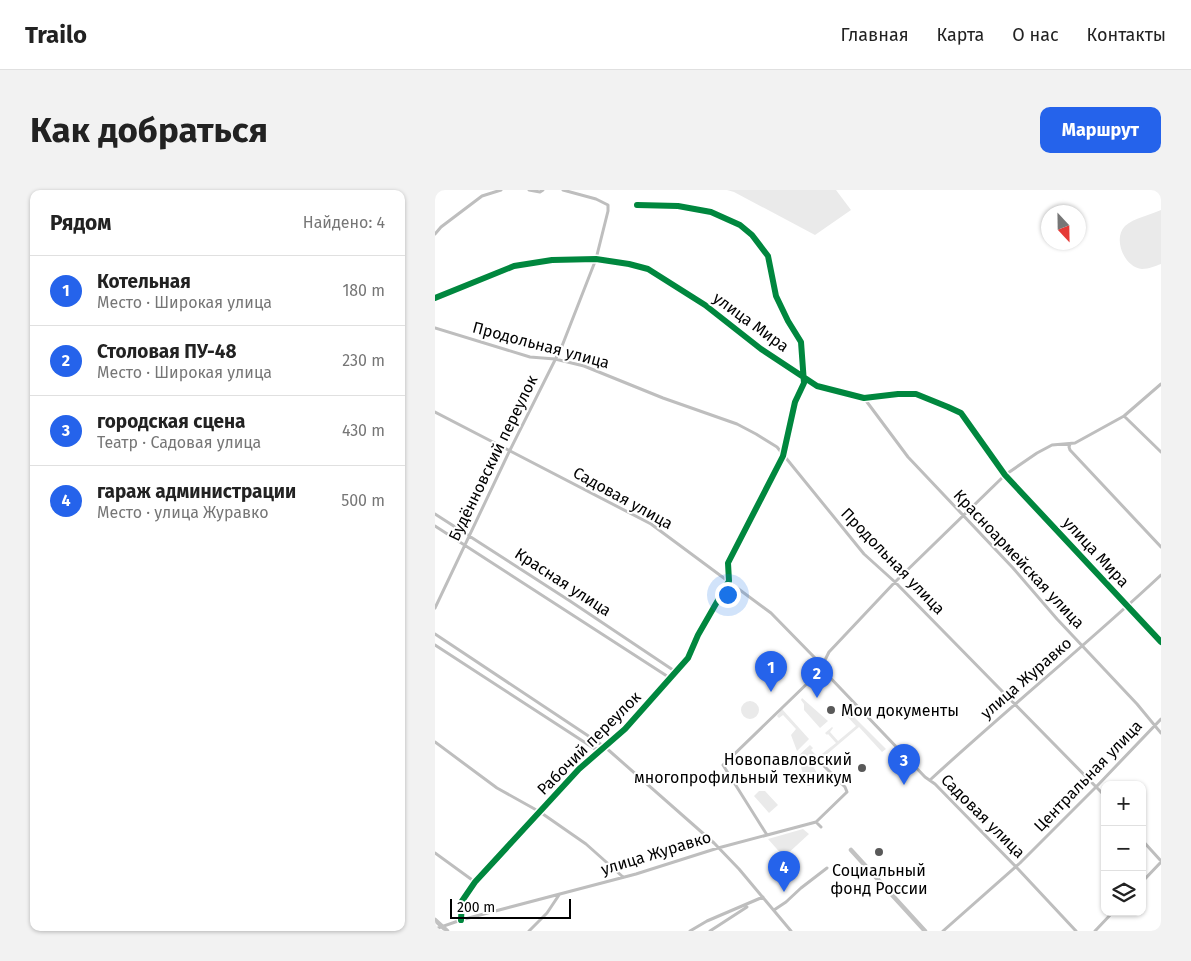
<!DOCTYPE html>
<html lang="ru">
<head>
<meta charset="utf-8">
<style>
	:root { --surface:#fff; --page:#f2f2f2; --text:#222; --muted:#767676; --line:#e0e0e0; --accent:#2563eb }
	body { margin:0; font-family:"Fira Sans",sans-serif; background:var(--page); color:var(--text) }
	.controls { position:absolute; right:15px; bottom:15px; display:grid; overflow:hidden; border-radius:10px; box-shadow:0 1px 4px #0004 }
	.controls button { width:45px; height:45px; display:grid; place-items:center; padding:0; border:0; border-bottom:1px solid var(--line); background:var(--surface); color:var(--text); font:25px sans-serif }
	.compass { position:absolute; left:606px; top:15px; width:45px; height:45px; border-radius:50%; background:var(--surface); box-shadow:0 1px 4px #0004; rotate:158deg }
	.scale { position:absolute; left:15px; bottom:12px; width:121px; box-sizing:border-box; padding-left:5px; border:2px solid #000; border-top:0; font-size:14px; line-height:18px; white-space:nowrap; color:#000; -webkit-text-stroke:4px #fff; paint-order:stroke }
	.you { position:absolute; left:292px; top:404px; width:18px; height:18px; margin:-12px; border:4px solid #fff; border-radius:50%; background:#1a73e8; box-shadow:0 0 0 8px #1a73e833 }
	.badge { display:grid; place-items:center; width:32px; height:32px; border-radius:50%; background:var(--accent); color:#fff; font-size:16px; font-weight:700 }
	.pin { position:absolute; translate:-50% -41px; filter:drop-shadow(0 1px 2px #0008) }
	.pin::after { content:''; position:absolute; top:26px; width:18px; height:15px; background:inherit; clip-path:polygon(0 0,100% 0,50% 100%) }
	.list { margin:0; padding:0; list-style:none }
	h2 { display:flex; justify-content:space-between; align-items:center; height:65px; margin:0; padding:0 20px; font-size:21px }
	h2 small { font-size:16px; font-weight:400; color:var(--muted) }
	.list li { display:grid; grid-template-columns:32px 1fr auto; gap:15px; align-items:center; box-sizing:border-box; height:70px; padding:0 20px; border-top:1px solid var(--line) }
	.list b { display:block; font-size:19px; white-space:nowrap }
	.list p { margin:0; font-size:16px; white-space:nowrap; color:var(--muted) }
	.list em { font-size:16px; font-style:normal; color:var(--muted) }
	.icon { flex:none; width:28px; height:28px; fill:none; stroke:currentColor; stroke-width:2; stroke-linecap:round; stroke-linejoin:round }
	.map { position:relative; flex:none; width:726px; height:741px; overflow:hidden; border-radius:10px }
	header { display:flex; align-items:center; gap:30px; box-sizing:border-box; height:70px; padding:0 25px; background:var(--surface); border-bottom:1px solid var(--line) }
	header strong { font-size:24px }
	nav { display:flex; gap:28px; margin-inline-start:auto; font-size:18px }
	.intro { display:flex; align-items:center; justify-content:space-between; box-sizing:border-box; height:120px; padding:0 30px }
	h1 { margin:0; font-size:35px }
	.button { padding:12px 22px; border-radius:10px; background:var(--accent); color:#fff; font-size:18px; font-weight:700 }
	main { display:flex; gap:30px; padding:0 30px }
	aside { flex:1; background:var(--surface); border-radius:10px; box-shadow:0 1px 4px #0004 }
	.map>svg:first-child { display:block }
	.green { fill:#eaeaea }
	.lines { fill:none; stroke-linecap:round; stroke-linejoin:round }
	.street { stroke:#bebebe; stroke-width:3 }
	.secondary { stroke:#c2c2c2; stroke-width:4.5 }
	.cycleway-casing { stroke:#fff; stroke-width:9 }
	.cycleway { stroke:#00873e; stroke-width:6 }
	.poi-dot { fill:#595959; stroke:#fff; stroke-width:2 }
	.labels { text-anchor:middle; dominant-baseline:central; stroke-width:4; stroke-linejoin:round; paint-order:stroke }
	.street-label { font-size:16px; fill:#000; stroke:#fff }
	.poi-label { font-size:16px; fill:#000; stroke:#fff; text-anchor:start }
</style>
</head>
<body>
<header>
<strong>Trailo</strong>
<nav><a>Главная</a><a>Карта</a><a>О нас</a><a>Контакты</a></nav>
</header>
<div class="intro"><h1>Как добраться</h1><a class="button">Маршрут</a></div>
<main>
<aside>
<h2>Рядом<small>Найдено: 4</small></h2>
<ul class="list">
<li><span class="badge">1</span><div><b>Котельная</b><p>Место · Широкая улица</p></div><em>180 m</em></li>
<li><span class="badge">2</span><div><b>Столовая ПУ-48</b><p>Место · Широкая улица</p></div><em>230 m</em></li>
<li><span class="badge">3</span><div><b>городская сцена</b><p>Театр · Садовая улица</p></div><em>430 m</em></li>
<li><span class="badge">4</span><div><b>гараж администрации</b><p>Место · улица Журавко</p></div><em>500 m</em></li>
</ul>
</aside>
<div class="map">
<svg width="726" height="741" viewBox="0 0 726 741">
	<rect width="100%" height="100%" fill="#fff"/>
	<path class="green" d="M292,0H401L416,20L380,45L299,2Z
		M726,20V74C720,76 714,79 707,79C690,78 677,49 690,36C699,28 715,25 726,20Z
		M367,508L393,531L385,538L369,520V514L366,510Z
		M306 520a9 9 0 1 1 18 0a9 9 0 1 1-18 0Z
		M347,519L374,549L362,561L356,545L361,539L348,525L344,528L342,526Z
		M413,521L451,559L447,562L424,537L378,576L384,587L374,596L371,595L363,566L375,555L378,558L376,560L383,567L401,553L393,544L392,545L390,543L397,537L398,538L395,542L403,551L421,536L410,524Z
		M324,601H330L343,615L334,623L319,606Z
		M368,639L374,644L349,667L333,649Z"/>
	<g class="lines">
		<path class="street" d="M94,0L105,2L108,0
			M0,44L6,37L47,6L66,0
			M0,108L79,76L117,70L161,69L194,74L213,79L270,115L326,159L382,196L429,208L463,204H481L513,217L526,223L570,285L726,452
			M0,138L95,167L120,169L149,176L228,208L302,234L321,244L342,257L429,364L460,392L670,606
			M429,208L473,267L578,378L622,429L702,514L726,543
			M0,222L216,334L336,423L381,469L386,478L490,587L500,594L584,680L641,741
			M689,226L726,262
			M635,254L634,257L635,260L726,357
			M0,324L135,411L241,482
			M0,336L235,488
			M0,418L74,262L127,156L161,69L173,21V15L161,9L128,0
			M0,444L170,557L160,559L0,455
			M0,552L62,598L105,622L151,654L188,687
			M170,557L279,653L304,679L356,741
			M495,590C571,520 651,455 726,385
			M381,632L386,637
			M332,645L288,575L381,485L386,478L394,462L460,392L570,285L602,263L617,255L640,253L689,226L726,194
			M707,650L726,671
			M0,663L40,692
			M707,692L726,672
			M339,720L351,712L366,698L392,678
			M26,730L27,711L40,692L144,579L190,539L253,468L263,445L294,391L293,373L348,266L360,212L369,193L366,152L353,131L341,106L333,66L317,45L305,35L276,22L243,16L202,15
			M0,739L26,730L201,684L283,658L381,632L412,602L410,597L386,573
			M94,741L112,723L124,705
			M255,741L272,731L328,707
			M275,741L312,717
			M508,741L585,673L662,596L726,529
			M660,741L678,722"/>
		<path class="secondary" d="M416,660L490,741
			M0,730L12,741"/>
		<g class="cycleway-casing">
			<path id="cycleway" d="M0,108L79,76L117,70L161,69L194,74L213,79L270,115L326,159L382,196L429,208L463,204H481L513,217L526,223L570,285L726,452
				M26,730L27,711L40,692L144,579L190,539L253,468L263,445L294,391L293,373L348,266L360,212L369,193L366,152L353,131L341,106L333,66L317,45L305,35L276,22L243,16L202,15"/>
		</g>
		<use href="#cycleway" class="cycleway"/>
	</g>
	<g class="poi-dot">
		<circle cx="396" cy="520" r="5"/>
		<circle cx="427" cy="578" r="5"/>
		<circle cx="444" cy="662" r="5"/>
	</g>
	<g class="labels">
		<g class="street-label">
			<text transform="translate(316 132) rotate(36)">улица Мира</text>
			<text transform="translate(106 155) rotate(15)">Продольная улица</text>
			<text transform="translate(58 268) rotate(-64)">Будённовский переулок</text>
			<text transform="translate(188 308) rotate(29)">Садовая улица</text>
			<text transform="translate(661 362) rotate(47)">улица Мира</text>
			<text transform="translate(584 369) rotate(47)">Красноармейская улица</text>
			<text transform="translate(458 371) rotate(46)">Продольная улица</text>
			<text transform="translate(128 392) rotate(33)">Красная улица</text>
			<text transform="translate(591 488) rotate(-41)">улица Журавко</text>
			<text transform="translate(154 553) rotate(-45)">Рабочий переулок</text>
			<text transform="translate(653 586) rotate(-46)">Центральная улица</text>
			<text transform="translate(548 626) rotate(45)">Садовая улица</text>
			<text transform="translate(221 663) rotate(-17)">улица Журавко</text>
		</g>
		<g class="poi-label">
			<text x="406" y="520">Мои документы</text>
			<text x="417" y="569" text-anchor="end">Новопавловский<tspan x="417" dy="18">многопрофильный техникум</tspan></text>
			<text x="444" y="680" text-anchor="middle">Социальный<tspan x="444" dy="18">фонд России</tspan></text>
		</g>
	</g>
</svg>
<div class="controls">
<button>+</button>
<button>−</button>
<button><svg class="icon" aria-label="layers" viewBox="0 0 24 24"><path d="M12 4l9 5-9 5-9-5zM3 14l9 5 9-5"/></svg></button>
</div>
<svg class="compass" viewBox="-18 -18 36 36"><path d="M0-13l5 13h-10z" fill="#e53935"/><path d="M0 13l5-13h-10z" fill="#767676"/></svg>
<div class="scale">200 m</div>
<div class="you"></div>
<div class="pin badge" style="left:336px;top:502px">1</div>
<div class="pin badge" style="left:382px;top:508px">2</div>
<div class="pin badge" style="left:469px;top:595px">3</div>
<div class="pin badge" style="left:349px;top:702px">4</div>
</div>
</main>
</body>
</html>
